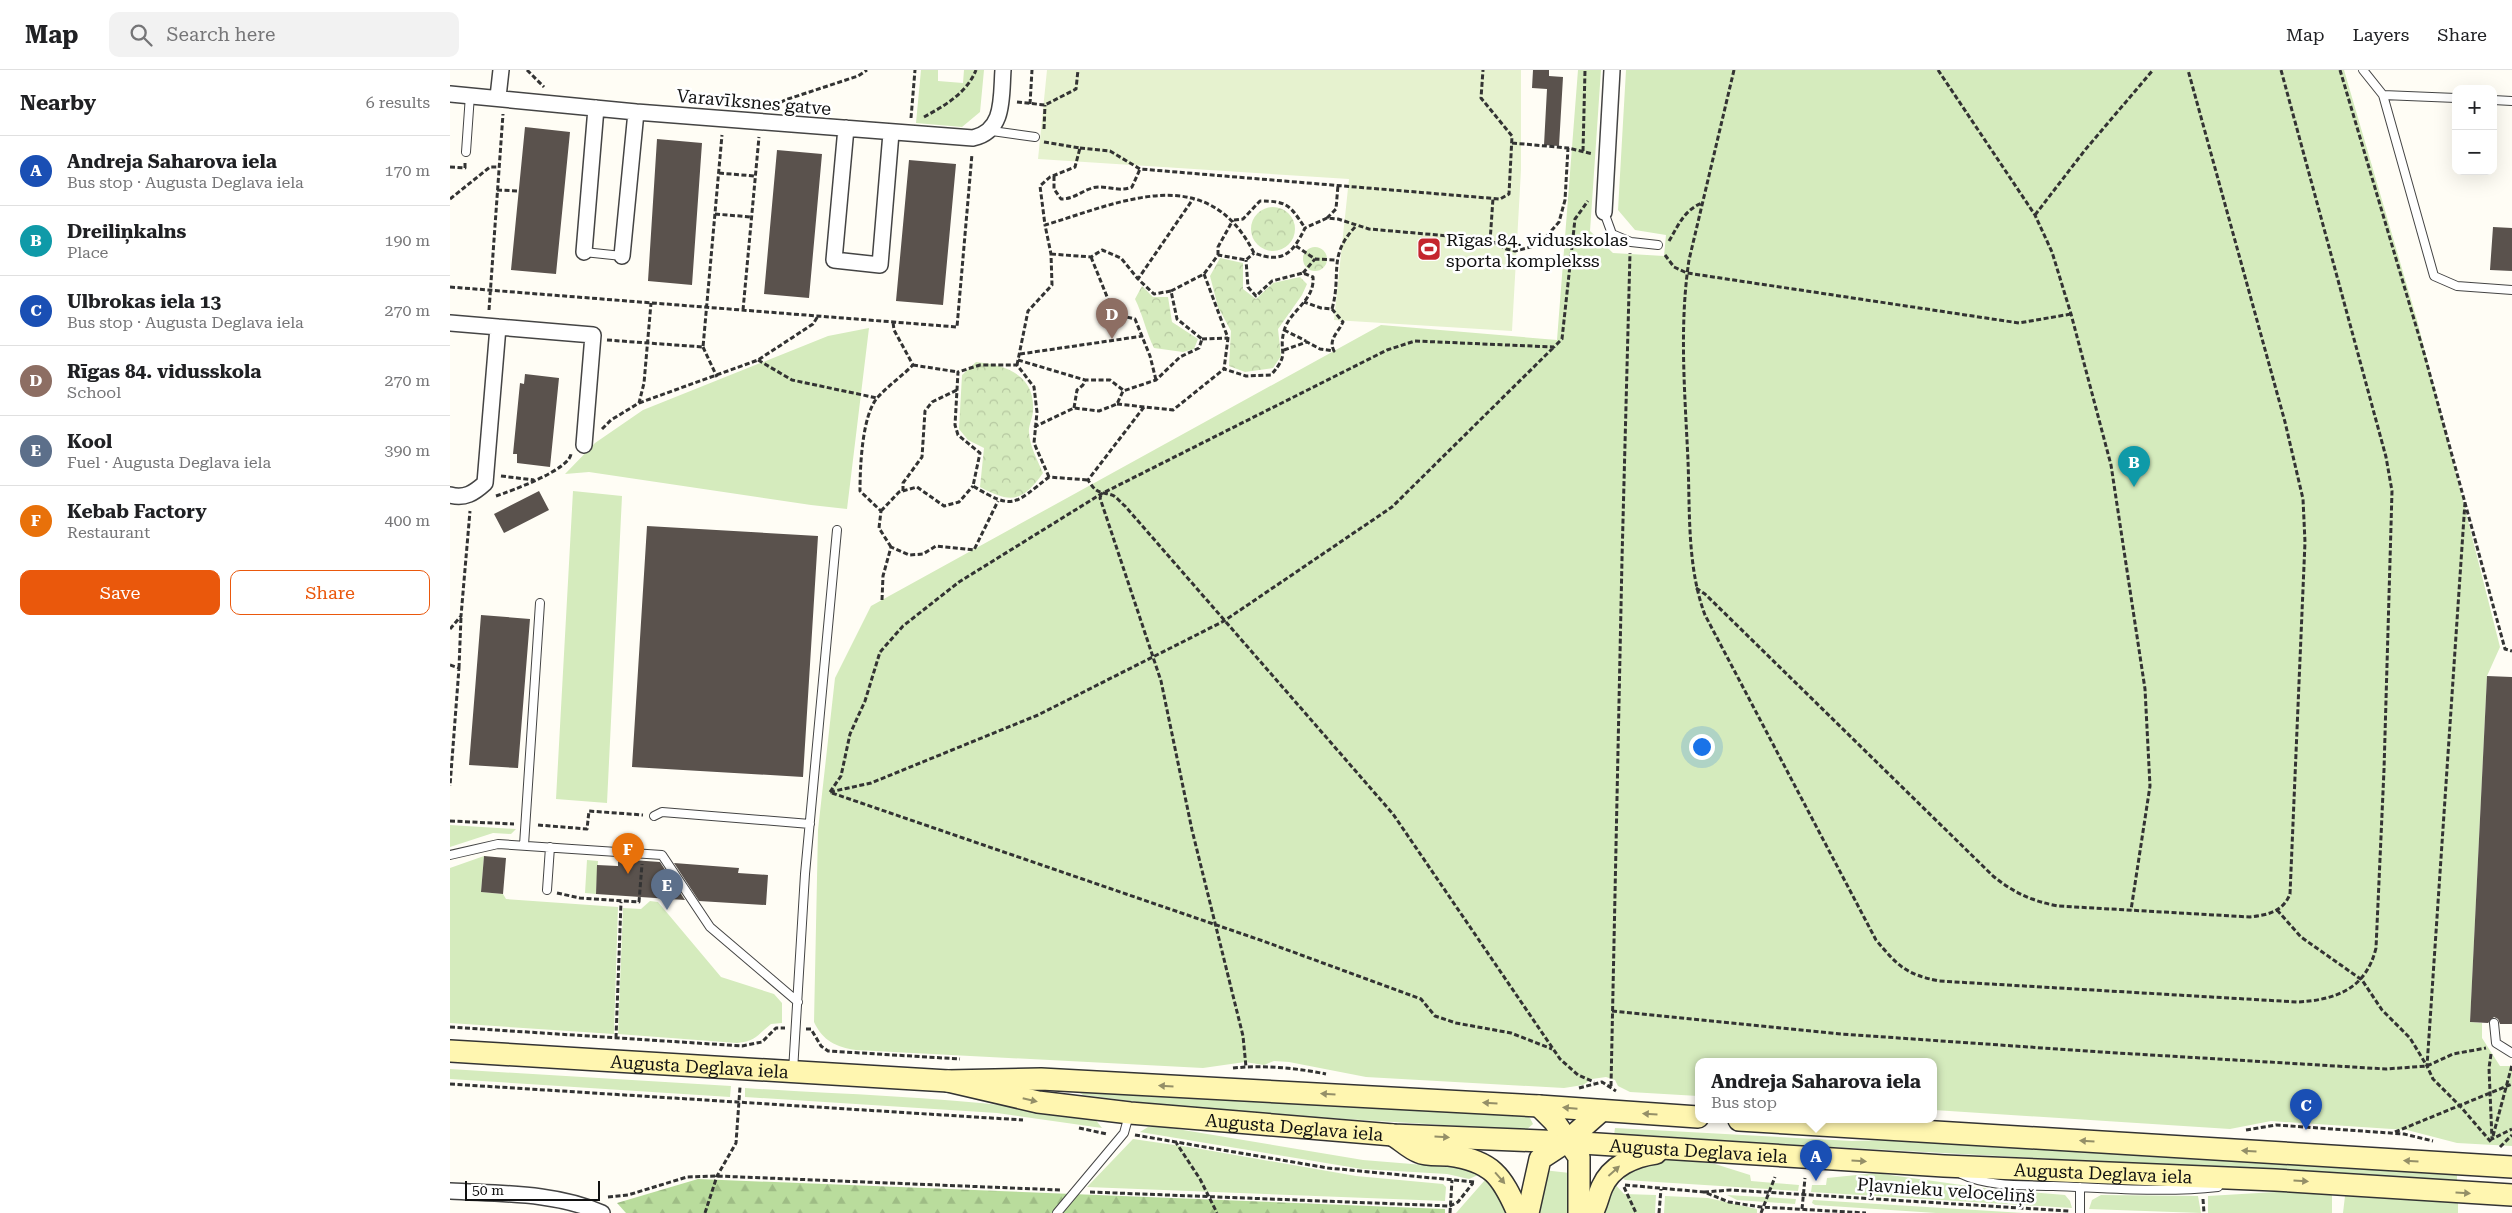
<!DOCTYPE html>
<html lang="en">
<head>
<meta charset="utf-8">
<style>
	:root { --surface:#fff; --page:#f2f2f2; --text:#202124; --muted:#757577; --line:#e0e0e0; --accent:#ea580c }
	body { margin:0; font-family:"Roboto Serif",serif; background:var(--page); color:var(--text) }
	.controls { position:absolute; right:15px; top:15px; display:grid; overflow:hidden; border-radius:10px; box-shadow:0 5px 20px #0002 }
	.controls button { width:45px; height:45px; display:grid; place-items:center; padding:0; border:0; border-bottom:1px solid var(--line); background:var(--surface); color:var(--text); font:25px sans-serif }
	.scale { position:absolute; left:15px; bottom:12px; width:135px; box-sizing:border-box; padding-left:5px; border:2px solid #111; border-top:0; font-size:14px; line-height:18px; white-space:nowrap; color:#111; -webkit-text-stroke:4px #fff; paint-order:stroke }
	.you { position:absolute; left:1251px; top:676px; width:18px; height:18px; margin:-12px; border:4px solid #fff; border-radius:50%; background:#1a73e8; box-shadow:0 0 0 8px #1a73e833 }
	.badge { display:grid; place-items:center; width:32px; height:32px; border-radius:50%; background:var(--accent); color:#fff; font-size:16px; font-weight:700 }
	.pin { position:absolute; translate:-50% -41px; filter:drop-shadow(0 1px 2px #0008) }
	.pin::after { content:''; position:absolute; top:26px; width:18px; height:15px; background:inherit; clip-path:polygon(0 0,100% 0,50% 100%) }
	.popup { position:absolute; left:1245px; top:988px; width:242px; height:65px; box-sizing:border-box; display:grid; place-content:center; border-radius:10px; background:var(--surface); filter:drop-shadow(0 1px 4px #0005); font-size:16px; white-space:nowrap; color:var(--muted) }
	.popup b { font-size:19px; color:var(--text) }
	.popup::after { content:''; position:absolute; left:50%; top:100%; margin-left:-10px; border:10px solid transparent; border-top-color:var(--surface) }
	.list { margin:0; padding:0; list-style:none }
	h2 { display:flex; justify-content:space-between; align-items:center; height:65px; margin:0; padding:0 20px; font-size:21px }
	h2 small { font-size:16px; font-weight:400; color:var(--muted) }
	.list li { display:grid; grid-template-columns:32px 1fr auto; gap:15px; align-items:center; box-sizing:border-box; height:70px; padding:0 20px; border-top:1px solid var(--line) }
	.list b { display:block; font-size:19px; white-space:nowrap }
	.list p { margin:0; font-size:16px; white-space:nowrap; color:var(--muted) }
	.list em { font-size:16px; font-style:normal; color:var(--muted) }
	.actions { display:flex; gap:10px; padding:15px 20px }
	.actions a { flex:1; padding:11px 0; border:1px solid var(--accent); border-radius:10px; text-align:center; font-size:18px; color:var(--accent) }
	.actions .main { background:var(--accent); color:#fff }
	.icon { flex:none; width:28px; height:28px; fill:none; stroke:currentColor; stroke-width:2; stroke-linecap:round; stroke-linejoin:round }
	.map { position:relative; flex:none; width:2062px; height:1143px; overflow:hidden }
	header { display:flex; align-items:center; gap:30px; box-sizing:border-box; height:70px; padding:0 25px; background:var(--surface); border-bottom:1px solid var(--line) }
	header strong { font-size:24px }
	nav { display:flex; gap:28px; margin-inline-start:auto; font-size:18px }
	.search { width:350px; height:45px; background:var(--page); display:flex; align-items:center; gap:12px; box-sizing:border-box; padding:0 18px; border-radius:10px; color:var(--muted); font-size:19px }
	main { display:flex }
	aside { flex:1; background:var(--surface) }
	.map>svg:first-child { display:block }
	.grass { fill:#d5ebbd }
	.forest { fill:url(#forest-firs) }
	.park { fill:url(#park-crowns) }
	.pitch { fill:#e6f2cf }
	.building { fill:#5a524d }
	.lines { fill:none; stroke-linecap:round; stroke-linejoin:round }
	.lane-casing { stroke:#444; stroke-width:10 }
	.street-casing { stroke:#444; stroke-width:18 }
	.secondary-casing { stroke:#333; stroke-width:24 }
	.path { stroke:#333; stroke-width:3; stroke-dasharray:5 2.5; stroke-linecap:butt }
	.lane { stroke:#fff; stroke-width:8 }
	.street { stroke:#fff; stroke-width:15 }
	.secondary { stroke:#fff6b0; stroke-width:21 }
	.oneway { fill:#948f68 }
	.labels { text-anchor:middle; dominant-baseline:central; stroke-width:5; stroke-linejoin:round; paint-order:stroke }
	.street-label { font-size:18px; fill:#111; stroke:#fff }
	.poi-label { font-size:18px; fill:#111; stroke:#fff; text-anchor:start }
</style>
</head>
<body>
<header>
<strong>Map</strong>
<div class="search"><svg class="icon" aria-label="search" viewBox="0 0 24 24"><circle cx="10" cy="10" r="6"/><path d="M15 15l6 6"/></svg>Search here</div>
<nav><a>Map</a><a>Layers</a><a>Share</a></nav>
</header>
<main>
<aside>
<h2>Nearby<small>6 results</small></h2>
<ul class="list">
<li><span class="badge" style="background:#1a4fb4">A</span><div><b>Andreja Saharova iela</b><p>Bus stop · Augusta Deglava iela</p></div><em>170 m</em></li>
<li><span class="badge" style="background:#0f9aa8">B</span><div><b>Dreiliņkalns</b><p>Place</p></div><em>190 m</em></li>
<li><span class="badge" style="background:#1a4fb4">C</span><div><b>Ulbrokas iela 13</b><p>Bus stop · Augusta Deglava iela</p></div><em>270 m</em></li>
<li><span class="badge" style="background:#8d6e63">D</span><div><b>Rīgas 84. vidusskola</b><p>School</p></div><em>270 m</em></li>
<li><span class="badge" style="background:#5c6f8a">E</span><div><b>Kool</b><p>Fuel · Augusta Deglava iela</p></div><em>390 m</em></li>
<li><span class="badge" style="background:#e8710a">F</span><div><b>Kebab Factory</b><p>Restaurant</p></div><em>400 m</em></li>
</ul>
<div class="actions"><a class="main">Save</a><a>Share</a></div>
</aside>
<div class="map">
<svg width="2062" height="1143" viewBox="0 0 2062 1143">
	<defs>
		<pattern id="forest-firs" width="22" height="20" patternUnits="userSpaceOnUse" patternTransform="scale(1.25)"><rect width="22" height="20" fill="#b9dc9c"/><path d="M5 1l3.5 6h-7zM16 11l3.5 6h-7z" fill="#9ebc85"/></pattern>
		<pattern id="park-crowns" width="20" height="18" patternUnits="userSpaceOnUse" patternTransform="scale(1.25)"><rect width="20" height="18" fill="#d5ebbd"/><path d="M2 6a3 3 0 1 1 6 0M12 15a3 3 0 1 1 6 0" fill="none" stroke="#b6c8a1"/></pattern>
	</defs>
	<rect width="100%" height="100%" fill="#fffdf5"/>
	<path class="grass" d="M471,0H488V11L513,13L514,0H534L530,42L512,57L466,53Z
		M1128,0H1151L1140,161L1163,183L1214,186L1216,165L1185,160L1168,140L1176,0H1894L1967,250L2050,577L2037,606L2020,952L2032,953V968L2050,996H2062V1076L2007,1073L1957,1060L1821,1051L1780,1059L1484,1040V992H1248V1026L1180,1022L1168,1016L1165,1010L1156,1007L1142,1009L1133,1015L1114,1018L916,1007L839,992L824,991L814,995L795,992L753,998L406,980C386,977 373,971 364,952L368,760L385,608L421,536L931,255L1107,270Z
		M419,258L397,439L361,435L139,402L115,404L145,373L193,340L378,266Z
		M123,421L172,426L157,733L106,729Z
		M0,755L66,759L61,764L43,763L0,777Z
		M34,786L31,822L53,824L56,829L168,837L164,964L0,953V798Z
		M137,790L148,791L146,824L135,823Z
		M200,831L208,832L271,907L324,924L332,933V953L321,954C307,965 306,971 287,973L168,964L173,838L191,839Z
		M0,999L281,1016L280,1027L0,1009Z
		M295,1018C412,1026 530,1027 645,1049L652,1058L547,1043L295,1027Z
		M625,1020L1075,1045L1080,1048L1083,1054L1076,1060L761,1041L633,1025Z
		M709,1056L913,1090L1011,1098L1028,1105L1019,1109L997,1104L912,1099L690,1062L698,1057Z
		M1165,1058L1402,1071L1478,1069L2007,1104V1111L1164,1065Z
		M683,1069L745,1078L906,1106L993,1114L996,1117L995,1131L637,1117Z
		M1230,1089L1265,1094L1300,1105L1301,1111L1349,1115L1348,1121L1175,1110L1168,1104L1204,1091Z
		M1093,1100L1120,1103L1118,1143H1087Z
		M1426,1103L1533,1118L1615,1125L1620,1131L1622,1138L1361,1122L1362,1115H1376L1377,1108Z
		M1035,1110L1045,1120L1056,1143H1006Z
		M1163,1112L1174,1124L1206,1125L1205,1143H1154Z
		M1842,1121L1882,1125V1143H1758V1126Z
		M1277,1125L1346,1129L1345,1134L1287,1130Z
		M1651,1125L1748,1126L1751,1143L1639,1139L1642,1130Z
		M1215,1126L1258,1128L1307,1139V1143H1214Z
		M1895,1126L2008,1130V1143H1893Z
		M1363,1130L1574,1143H1486L1365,1135L1362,1133Z"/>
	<path class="forest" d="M248,1109L995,1139V1143H176L167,1133Z"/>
	<path class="park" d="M801 159a22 22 0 1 1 44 0a22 22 0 1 1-44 0Z
		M853 189a12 12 0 1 1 24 0a12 12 0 1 1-24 0Z
		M770,188L793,193V219L806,229L823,213L850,207L857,214L852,225L828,259L831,286L823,298L795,302L779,296L781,261L768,237L760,206Z
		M692,216L703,227H718L722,252L748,269L744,279L733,282L704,278C696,262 693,245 685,229Z
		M526,292C556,295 585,305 583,340C583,348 578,356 579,363C580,377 588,391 593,403C572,433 560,433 530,417L534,378L518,370L509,359L512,305Z"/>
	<path class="pitch" d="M597,0H1071V100L1062,261L884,250L899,109L588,89Z"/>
	<path class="building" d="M1083,0H1099V6L1113,7L1109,76L1094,75L1097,19L1082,18Z
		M75,57L120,62L106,204L61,200Z
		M207,69L252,73L242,215L198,211Z
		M327,80L372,84L359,228L314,224Z
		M459,90L506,94L493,235L446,231Z
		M2043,157L2062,158V201L2040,200Z
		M75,304L109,308L100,397L67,393V384H63L70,313L74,314Z
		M89,421L99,440L54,463L44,444Z
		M197,456L368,466L353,707L182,697Z
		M31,545L80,549L68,698L19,695Z
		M2037,606L2062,607V954H2050L2048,949L2044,947L2038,953L2020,952Z
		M34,786L56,788L53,824L31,822Z
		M168,789L210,792L235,830L146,824L147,795L168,796Z
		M224,793L289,798L288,803L318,805L316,835L249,831Z"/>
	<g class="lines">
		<g class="lane-casing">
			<path id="lane" d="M1913,0L1933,25L1984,206L2007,216L2062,220
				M1933,25L2006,28
				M2043,30L2062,31
				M542,61L585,67
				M16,82L20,25
				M1154,142L1162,164L1181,172L1208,175
				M134,182L172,186
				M204,746L212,742L360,754
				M74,775L90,533
				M0,785L48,774L212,785L260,857L348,932
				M97,820L100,777
				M2044,953L2046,973L2062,983
				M343,1001L355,804L387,460
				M1511,1104C1538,1117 1573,1115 1603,1116C1657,1118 1714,1123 1768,1117
				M607,1143L674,1063L679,1045
				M1630,1143V1117"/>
		</g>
		<g class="street-casing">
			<path id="street" d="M0,24L186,42L523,68C555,61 551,27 553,0
				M48,27L51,0
				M396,58L384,190L430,195L441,63
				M1154,142L1162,0
				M134,182L146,38
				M172,186L186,42
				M0,253L143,265L134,375
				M0,425C15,429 24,423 35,413L48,257
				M0,1121C51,1124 104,1122 152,1143"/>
		</g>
		<g class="secondary-casing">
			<g id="secondary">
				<path id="s1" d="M0,981L498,1011L591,1009L1089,1036L1248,1047"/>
				<path id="s2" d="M498,1011L588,1032L680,1043L943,1065L1116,1072L1494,1096L1825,1110L2062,1125"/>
				<path d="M1089,1036L1104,1051L1129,1087V1143"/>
				<path d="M1289,1050L2062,1097"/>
				<path d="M943,1065C951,1070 960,1079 969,1082C977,1086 990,1084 999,1085C1042,1091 1052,1106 1068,1143"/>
				<path d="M1078,1143L1090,1089L1116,1072L1151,1041"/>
				<path d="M1142,1143C1147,1135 1148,1126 1152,1117C1161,1096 1184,1086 1206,1083"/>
			</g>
		</g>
		<path class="path" d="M77,0L94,17
			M1284,0L1239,190C1229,256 1235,324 1238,391C1240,442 1237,497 1255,545L1426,870C1448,896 1455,904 1489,911L1847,932C1886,930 1916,919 1926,878L1934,700L1942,421L1936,387L1831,0
			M1488,0L1585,145L1602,182L1621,244L1661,395L1695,619L1700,716L1681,840
			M1890,0L1974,283L2055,579L2062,581
			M567,32L595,35L626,19L628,0
			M580,34L582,0
			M324,36L335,30L408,6L417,0
			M474,47C494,36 517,23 526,0
			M461,48L465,0
			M594,59L595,35
			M594,72L630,78L625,97L600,107L590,116L595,155C672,132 757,90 804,183C833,194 843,183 855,158L877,148L888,149L919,159L1022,168L1046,173L1056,179L1065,181L1081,177L1096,167L1109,152L1115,130L1118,78L1143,84
			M1062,73L1118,78
			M630,78L660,81L690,99L1050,129L1059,124L1062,66L1031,28L1033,0
			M1133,81L1135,0
			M0,97L15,98V93
			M269,103L304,106
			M604,106V119L611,129C624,129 630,122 642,118C656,114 667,123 682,117L690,99
			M47,120L69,121
			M0,129L40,97H48
			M265,144L301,147
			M1585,145L1635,80L1703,0
			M877,148L886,139L888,115
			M784,150L793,149L810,131C837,131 840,135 855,158
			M1219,171C1228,156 1234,140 1252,133
			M1040,172L1043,128
			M846,176L865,189L887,190
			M601,184L641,187L652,180L671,188L688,209
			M768,185V177L783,150
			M1215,185L1224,197L1237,203L1569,253L1621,244
			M641,187L664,244L685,249L700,286L706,310
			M853,203L865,189
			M754,204L778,268L774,299L796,306L821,305C841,282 828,284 834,261C839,241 865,231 863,207L853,203L822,211L806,226L798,217L796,190
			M0,217L507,257L522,84
			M721,221L754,204L768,185L796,190L804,183
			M882,239C892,204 877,186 906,156
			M39,240L53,44
			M293,240L309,67
			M834,260L856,271
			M752,269L778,268
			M157,270L253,277L272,65
			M253,277L267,307
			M834,280L857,272L870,279L884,281C878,269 888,263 893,252L882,239L871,238L854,232
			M570,284L693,266
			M308,290L342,310L427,328
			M568,290L635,310
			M463,295L508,302
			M567,295L578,241L602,215L601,184L595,155
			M189,333L308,290L363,254L368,246
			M667,334L723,340L774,299
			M694,337L638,410C647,424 648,421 662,425C666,426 671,433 675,436L943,744L1110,989L1128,1005L1144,1012
			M624,338L627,320L633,315L635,310H660L673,320
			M584,357L624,338L649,341L667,334L673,321L706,310L730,287L749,278L752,269L727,249L721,221L704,224L688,209L743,129
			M152,359L161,350L189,333L194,313L201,233
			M51,406L84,410
			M599,407L584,373L587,342L584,317L567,295H530L508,302L505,355L508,365L530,383L523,416C564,441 564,434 599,407L638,410
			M453,421V413L472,387L475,341L482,332L507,320
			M651,425L650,428L711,611L742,760L793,966L796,997
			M46,426C61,421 119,400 121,384
			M2015,432L1977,996L1983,1009L2010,1036L2041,1072
			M431,441L449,422L467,417L494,436L509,432L523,416
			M441,477L429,458L431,441L410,421C410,397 412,344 428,327C439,315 452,306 463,295L444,260L443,252
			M1246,518L1255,524L1543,806C1564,823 1582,831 1608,836L1800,847C1817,845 1833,842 1840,824L1855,472L1853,429L1835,352L1738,0
			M432,530L433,506L441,477L459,485L473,484L486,476L524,480L548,431
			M0,559L11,546L20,441
			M0,595L9,598L0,716
			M9,598L11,547
			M380,722L391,706L400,664L415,631L430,582L453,556L509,512L651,424L937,280L965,271L1104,277L1112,269L1125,149L1138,131
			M380,722L421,713L588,645L774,551L942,437L1104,277
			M382,723L813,871L971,929L985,946L1006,953L1061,963L1102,979
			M0,751L64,754
			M88,755L137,759L139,741L193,745
			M107,823L130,828L189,832L192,794
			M1827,840L1851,867L1912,910L1932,940L1960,968L1977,996
			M1162,941L1391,964L1651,982L1936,999L1977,996L2003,984L2036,978
			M0,957L292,976L312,972L326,958H335
			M356,959H361L371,976L378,981L510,989
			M166,968L171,832
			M2041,984L2039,998L2042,1069L2062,1059
			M783,998C813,995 847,998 876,1004
			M0,1014L573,1050
			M1161,1016L1172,489L1180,183
			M1129,1018L1152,1012L1166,1021
			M629,1058L657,1064
			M1796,1060L1826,1055L1954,1064L1983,1071
			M1945,1062L2062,1014
			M685,1065L878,1098L1025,1112
			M2043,1066L2062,995
			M725,1071L750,1109L767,1143
			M2050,1077L2062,1065
			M1175,1115L1254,1122L1279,1132L1311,1137L1416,1143
			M1174,1117L1186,1143
			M640,1122L1000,1136L1008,1132L1023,1113
			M1254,1122L1281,1120L1619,1141
			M158,1127L178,1125L237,1107L267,1106L611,1120
			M1753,1129L1754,1143
			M1352,1139L1355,1108
			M255,1143L267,1106L286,1073L290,1017
			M1000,1143L1002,1110
			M1209,1143L1211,1119
			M1311,1143L1325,1107"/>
		<use href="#lane" class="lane"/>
		<use href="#street" class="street"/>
		<use href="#secondary" class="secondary"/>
	</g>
	<defs><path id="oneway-solid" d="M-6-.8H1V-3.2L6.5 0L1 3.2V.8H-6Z" transform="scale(1.25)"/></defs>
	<g class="oneway">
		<use href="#oneway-solid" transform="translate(716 1016) rotate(-177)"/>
		<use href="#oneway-solid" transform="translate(878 1024) rotate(-177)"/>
		<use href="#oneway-solid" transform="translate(580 1030) rotate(13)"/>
		<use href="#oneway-solid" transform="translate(1040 1033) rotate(-177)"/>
		<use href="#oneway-solid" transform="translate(1120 1038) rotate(-175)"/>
		<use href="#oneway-solid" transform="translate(1200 1044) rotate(-177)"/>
		<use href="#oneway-solid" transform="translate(992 1067) rotate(3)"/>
		<use href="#oneway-solid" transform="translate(1637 1071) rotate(-177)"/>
		<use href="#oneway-solid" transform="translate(1799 1081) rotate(-177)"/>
		<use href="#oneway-solid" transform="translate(1409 1091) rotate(3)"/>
		<use href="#oneway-solid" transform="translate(1961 1091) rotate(-177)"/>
		<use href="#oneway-solid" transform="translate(1164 1101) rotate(-42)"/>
		<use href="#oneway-solid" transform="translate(1050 1108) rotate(49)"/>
		<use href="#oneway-solid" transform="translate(1851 1111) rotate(3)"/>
		<use href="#oneway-solid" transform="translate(2013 1123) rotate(4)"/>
	</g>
	<defs>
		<g id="stadium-square" transform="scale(1.25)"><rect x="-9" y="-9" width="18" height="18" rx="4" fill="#c4262e" stroke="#fff"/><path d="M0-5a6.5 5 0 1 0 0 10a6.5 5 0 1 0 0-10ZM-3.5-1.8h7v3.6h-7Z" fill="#fff"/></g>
	</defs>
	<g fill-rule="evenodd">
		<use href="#stadium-square" x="979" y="179"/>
	</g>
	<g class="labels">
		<g class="street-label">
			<text transform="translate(304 32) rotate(5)">Varavīksnes gatve</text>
			<text stroke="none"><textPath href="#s1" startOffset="250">Augusta Deglava iela</textPath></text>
			<text stroke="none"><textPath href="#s2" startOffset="350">Augusta Deglava iela</textPath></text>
			<text stroke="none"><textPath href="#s2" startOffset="755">Augusta Deglava iela</textPath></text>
			<text stroke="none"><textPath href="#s2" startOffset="1160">Augusta Deglava iela</textPath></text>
			<text transform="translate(1496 1120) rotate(4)">Pļavnieku veloceliņš</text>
		</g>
		<g class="poi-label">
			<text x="996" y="169">Rīgas 84. vidusskolas<tspan x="996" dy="21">sporta komplekss</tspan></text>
		</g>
	</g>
</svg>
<div class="controls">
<button>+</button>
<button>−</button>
</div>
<div class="scale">50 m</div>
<div class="you"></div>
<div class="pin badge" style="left:1366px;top:1111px;background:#1a4fb4">A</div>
<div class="popup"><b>Andreja Saharova iela</b>Bus stop</div>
<div class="pin badge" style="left:1684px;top:417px;background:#0f9aa8">B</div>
<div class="pin badge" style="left:1856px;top:1060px;background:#1a4fb4">C</div>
<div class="pin badge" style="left:662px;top:269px;background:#8d6e63">D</div>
<div class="pin badge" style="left:217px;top:840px;background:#5c6f8a">E</div>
<div class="pin badge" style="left:178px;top:804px;background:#e8710a">F</div>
</div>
</main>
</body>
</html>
